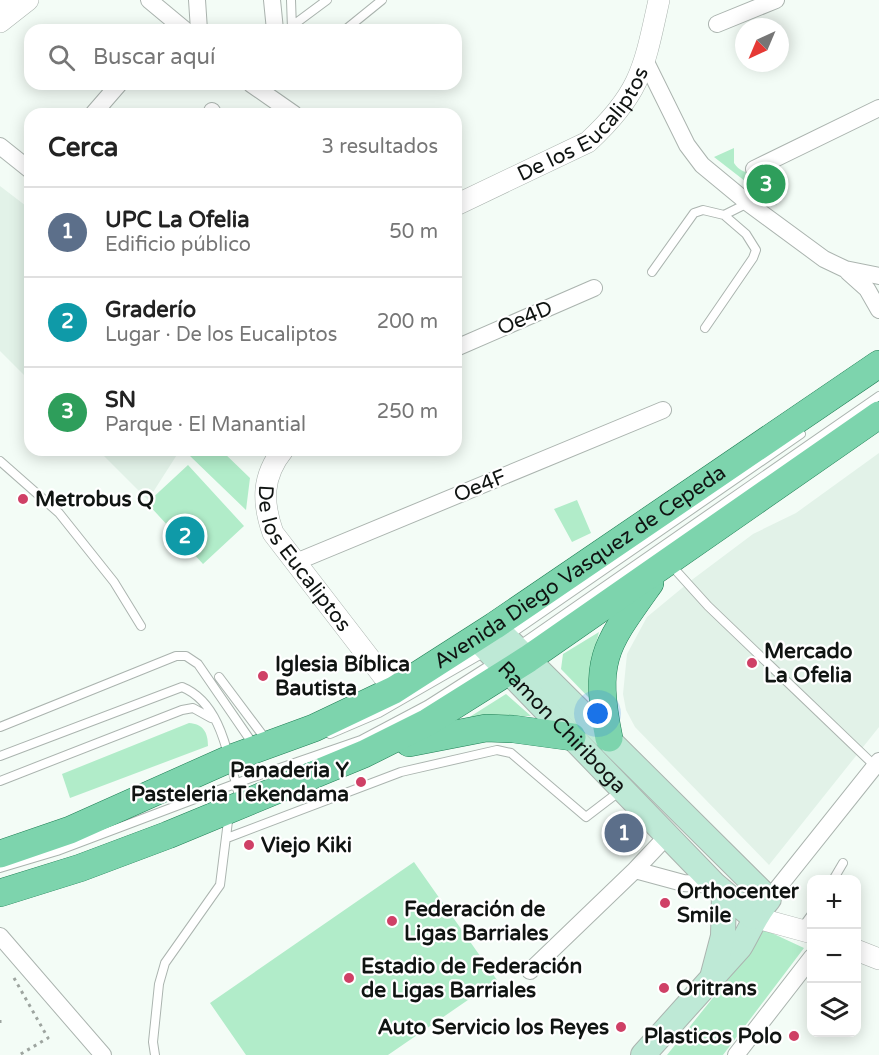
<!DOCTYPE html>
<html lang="es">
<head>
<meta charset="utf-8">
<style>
	:root { --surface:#fff; --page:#f2f2f2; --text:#222; --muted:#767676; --line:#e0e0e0; --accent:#cf4066 }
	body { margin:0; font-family:"Varela Round",sans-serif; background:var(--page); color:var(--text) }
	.controls { position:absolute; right:18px; bottom:18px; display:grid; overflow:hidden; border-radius:12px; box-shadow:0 3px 15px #0003 }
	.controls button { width:54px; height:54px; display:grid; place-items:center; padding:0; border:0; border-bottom:2px solid var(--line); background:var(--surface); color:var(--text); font:30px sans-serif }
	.compass { position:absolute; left:735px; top:18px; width:54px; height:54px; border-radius:50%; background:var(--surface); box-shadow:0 3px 15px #0003; rotate:224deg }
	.you { position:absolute; left:598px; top:714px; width:21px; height:21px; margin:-15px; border:4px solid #fff; border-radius:50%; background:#1a73e8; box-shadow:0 0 0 9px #1a73e833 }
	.badge { display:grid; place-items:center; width:39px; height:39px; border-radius:50%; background:var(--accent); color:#fff; font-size:20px; font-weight:700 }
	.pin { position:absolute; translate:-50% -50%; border:3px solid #fff; box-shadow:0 2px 6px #0006 }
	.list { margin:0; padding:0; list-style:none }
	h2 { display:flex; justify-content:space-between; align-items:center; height:78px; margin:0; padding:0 24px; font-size:26px }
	h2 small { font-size:20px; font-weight:400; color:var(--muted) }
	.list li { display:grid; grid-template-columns:39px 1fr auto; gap:18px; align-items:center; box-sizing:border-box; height:90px; padding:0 24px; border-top:2px solid var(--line) }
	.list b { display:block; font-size:22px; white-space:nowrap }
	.list p { margin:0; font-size:20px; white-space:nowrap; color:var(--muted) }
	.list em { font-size:20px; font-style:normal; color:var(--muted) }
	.icon { flex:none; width:33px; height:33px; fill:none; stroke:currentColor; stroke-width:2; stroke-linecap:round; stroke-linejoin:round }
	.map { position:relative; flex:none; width:879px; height:1055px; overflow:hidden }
	.search { position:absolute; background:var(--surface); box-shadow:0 3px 15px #0003; left:24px; top:24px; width:438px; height:66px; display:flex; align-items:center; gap:15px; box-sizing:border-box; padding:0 21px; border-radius:18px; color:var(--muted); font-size:22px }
	.panel { position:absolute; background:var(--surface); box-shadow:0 3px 15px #0003; left:24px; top:108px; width:438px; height:348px; border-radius:18px }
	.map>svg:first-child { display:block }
	.built { fill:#e2f2e8 }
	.green { fill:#b1ecc9 }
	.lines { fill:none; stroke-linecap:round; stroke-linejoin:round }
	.service-casing { stroke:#abb4af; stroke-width:10 }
	.minor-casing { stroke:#abb4af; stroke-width:18 }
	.tertiary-casing { stroke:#abb4af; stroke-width:22 }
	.secondary-casing { stroke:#abb4af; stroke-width:26 }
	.primary-casing { stroke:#1e7e54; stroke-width:28 }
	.path { stroke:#9da49f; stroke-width:3; stroke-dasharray:3 4.5; stroke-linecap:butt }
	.service { stroke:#fff; stroke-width:8 }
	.minor { stroke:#fff; stroke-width:16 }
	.tertiary { stroke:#fff; stroke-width:21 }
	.secondary { stroke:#bee9d6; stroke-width:24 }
	.primary { stroke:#7dd4ad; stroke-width:27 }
	.poi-dot { fill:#cf4066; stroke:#fff; stroke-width:2 }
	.labels { text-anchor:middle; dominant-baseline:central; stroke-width:4.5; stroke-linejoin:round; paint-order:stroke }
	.street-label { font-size:21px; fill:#101412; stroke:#fff }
	.poi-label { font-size:21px; font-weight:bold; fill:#101412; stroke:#fff; text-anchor:start }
</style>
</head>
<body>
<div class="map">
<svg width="879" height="1055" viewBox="0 0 879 1055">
	<rect width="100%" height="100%" fill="#f3fcf6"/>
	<path class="built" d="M0,186L30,209V381L0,351Z
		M98,450H180L148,500Z
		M879,453V727L769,865L635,727L626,710L623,694L627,654L647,617L693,579L753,534L796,513Z"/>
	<path class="green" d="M734,148V163C745,179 758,171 773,165L786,193L776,205L714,157Z
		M196,450H221L250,478L246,510L190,456Z
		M188,465L244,526L203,564L147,503Z
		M577,500L591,533L572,542L554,509Z
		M599,632L595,648L591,700L561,669L563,654Z
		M506,694L531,716L468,718Z
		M189,723C203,724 208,732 208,746L70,798L62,774Z
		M414,862L497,980L388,1055H246L210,1003Z
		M761,928L804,948L723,1055H667L720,989Z"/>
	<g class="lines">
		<g class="service-casing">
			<path id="service" d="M291,0L292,29
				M292,26L327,0
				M345,30L382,0
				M652,272L694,213L703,210L724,215L748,203
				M705,328L753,258L756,250L746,234L724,215
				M0,461L59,513L114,582L141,626
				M670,564L708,606L875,766
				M508,636L801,434
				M517,647L879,396
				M219,677L267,741
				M0,727L176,656H186L198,664L255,747
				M330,734L379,713L485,652
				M0,756L182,687C224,704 229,764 241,802
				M0,781L182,710L193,708L211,718
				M227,838L401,772L497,750L511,753L586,817L620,791
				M0,868L57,851L248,779L361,740L427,705L496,661
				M833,880L843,863
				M801,929L812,914
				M155,1055L153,1042L159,984L165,963L220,885L229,813"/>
		</g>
		<g class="minor-casing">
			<path id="minor" d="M149,0L185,30
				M197,0L199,30
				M272,0L275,30
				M717,24L776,0
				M646,62L687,145L702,165L748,203L824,259L845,269L879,276
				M251,84L294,114
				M93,114L119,84
				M211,114L212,111
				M0,146L30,170
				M754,169L879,108
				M848,272L867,289L879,310
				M456,348L594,288
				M296,562L663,410
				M635,870L668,835
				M769,899L879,761
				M0,936L103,1055
				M530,971L635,870L683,883L715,885
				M736,1055L812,957"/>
		</g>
		<g class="tertiary-casing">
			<g id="tertiary">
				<path d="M0,1L1,0"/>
				<path d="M0,22L28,0"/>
				<path id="s1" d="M456,205L588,142C641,93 644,68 659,0"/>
				<path id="s2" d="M283,450C262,476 262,502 273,533L394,690"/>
				<path d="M753,917L812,933"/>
				<path d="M856,950L879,959"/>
			</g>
		</g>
		<g class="secondary-casing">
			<g id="secondary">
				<path d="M494,626L769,899C756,914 750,930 740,947L643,1055"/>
				<path id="s3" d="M476,638L715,885L753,917"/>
				<path d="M713,974L723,936L724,893"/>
			</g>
		</g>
		<g class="primary-casing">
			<g id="primary">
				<path d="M609,738C593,659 605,646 650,583"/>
				<path d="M409,743L486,728L513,729L572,737"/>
				<path id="s4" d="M0,854L70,830L229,759L314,728L394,690L494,626L879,364"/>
				<path d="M0,893L80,868L168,835L364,754L428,722L528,659L879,415"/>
			</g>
		</g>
		<path class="path" d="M14,978L48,1038L19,1055
			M0,1020V1025"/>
		<use href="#service" class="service"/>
		<use href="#minor" class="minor"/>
		<use href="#tertiary" class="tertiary"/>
		<use href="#secondary" class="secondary"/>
		<use href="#primary" class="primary"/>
	</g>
	<g class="poi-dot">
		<circle cx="23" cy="499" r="6"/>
		<circle cx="752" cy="663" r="6"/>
		<circle cx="263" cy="676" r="6"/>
		<circle cx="361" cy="782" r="6"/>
		<circle cx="249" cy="845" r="6"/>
		<circle cx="665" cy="903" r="6"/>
		<circle cx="392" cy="921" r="6"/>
		<circle cx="349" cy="978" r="6"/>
		<circle cx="664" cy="988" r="6"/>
		<circle cx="621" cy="1027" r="6"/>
		<circle cx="794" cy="1036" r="6"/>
	</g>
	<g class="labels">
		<g class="street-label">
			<text stroke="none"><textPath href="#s1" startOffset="154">De los Eucaliptos</textPath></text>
			<text transform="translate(525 318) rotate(-23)">Oe4D</text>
			<text transform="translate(480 486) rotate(-22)">Oe4F</text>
			<text stroke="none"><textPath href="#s2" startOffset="124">De los Eucaliptos</textPath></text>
			<text stroke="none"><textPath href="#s4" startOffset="650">Avenida Diego Vasquez de Cepeda</textPath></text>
			<text stroke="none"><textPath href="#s3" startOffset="124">Ramon Chiriboga</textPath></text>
		</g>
		<g class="poi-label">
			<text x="35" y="499">Metrobus Q</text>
			<text x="764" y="651">Mercado<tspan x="764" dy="24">La Ofelia</tspan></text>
			<text x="275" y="664">Iglesia Bíblica<tspan x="275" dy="24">Bautista</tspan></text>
			<text x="349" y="770" text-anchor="end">Panaderia Y<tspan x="349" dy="24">Pasteleria Tekendama</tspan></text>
			<text x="261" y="845">Viejo Kiki</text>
			<text x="677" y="891">Orthocenter<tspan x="677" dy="24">Smile</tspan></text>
			<text x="404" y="909">Federación de<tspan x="404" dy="24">Ligas Barriales</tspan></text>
			<text x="361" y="966">Estadio de Federación<tspan x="361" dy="24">de Ligas Barriales</tspan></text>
			<text x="676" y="988">Oritrans</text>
			<text x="609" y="1027" text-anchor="end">Auto Servicio los Reyes</text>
			<text x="782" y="1036" text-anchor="end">Plasticos Polo</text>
		</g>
	</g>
</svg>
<div class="controls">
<button>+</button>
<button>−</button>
<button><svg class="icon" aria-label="layers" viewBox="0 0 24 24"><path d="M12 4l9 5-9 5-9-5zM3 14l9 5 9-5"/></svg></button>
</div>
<svg class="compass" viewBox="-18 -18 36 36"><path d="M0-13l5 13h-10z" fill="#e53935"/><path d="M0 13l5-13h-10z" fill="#767676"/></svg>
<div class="you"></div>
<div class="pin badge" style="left:624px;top:833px;background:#5c6f8a">1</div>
<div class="pin badge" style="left:185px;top:536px;background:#0f9aa8">2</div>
<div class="pin badge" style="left:766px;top:184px;background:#2e9e5b">3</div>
<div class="search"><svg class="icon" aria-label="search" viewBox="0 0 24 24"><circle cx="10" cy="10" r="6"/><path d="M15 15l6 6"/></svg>Buscar aquí</div>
<section class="panel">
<h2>Cerca<small>3 resultados</small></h2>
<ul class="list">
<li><span class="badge" style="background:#5c6f8a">1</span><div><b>UPC La Ofelia</b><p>Edificio público</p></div><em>50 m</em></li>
<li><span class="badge" style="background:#0f9aa8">2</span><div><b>Graderío</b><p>Lugar · De los Eucaliptos</p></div><em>200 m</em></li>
<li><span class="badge" style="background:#2e9e5b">3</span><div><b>SN</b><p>Parque · El Manantial</p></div><em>250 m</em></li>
</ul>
</section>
</div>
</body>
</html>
